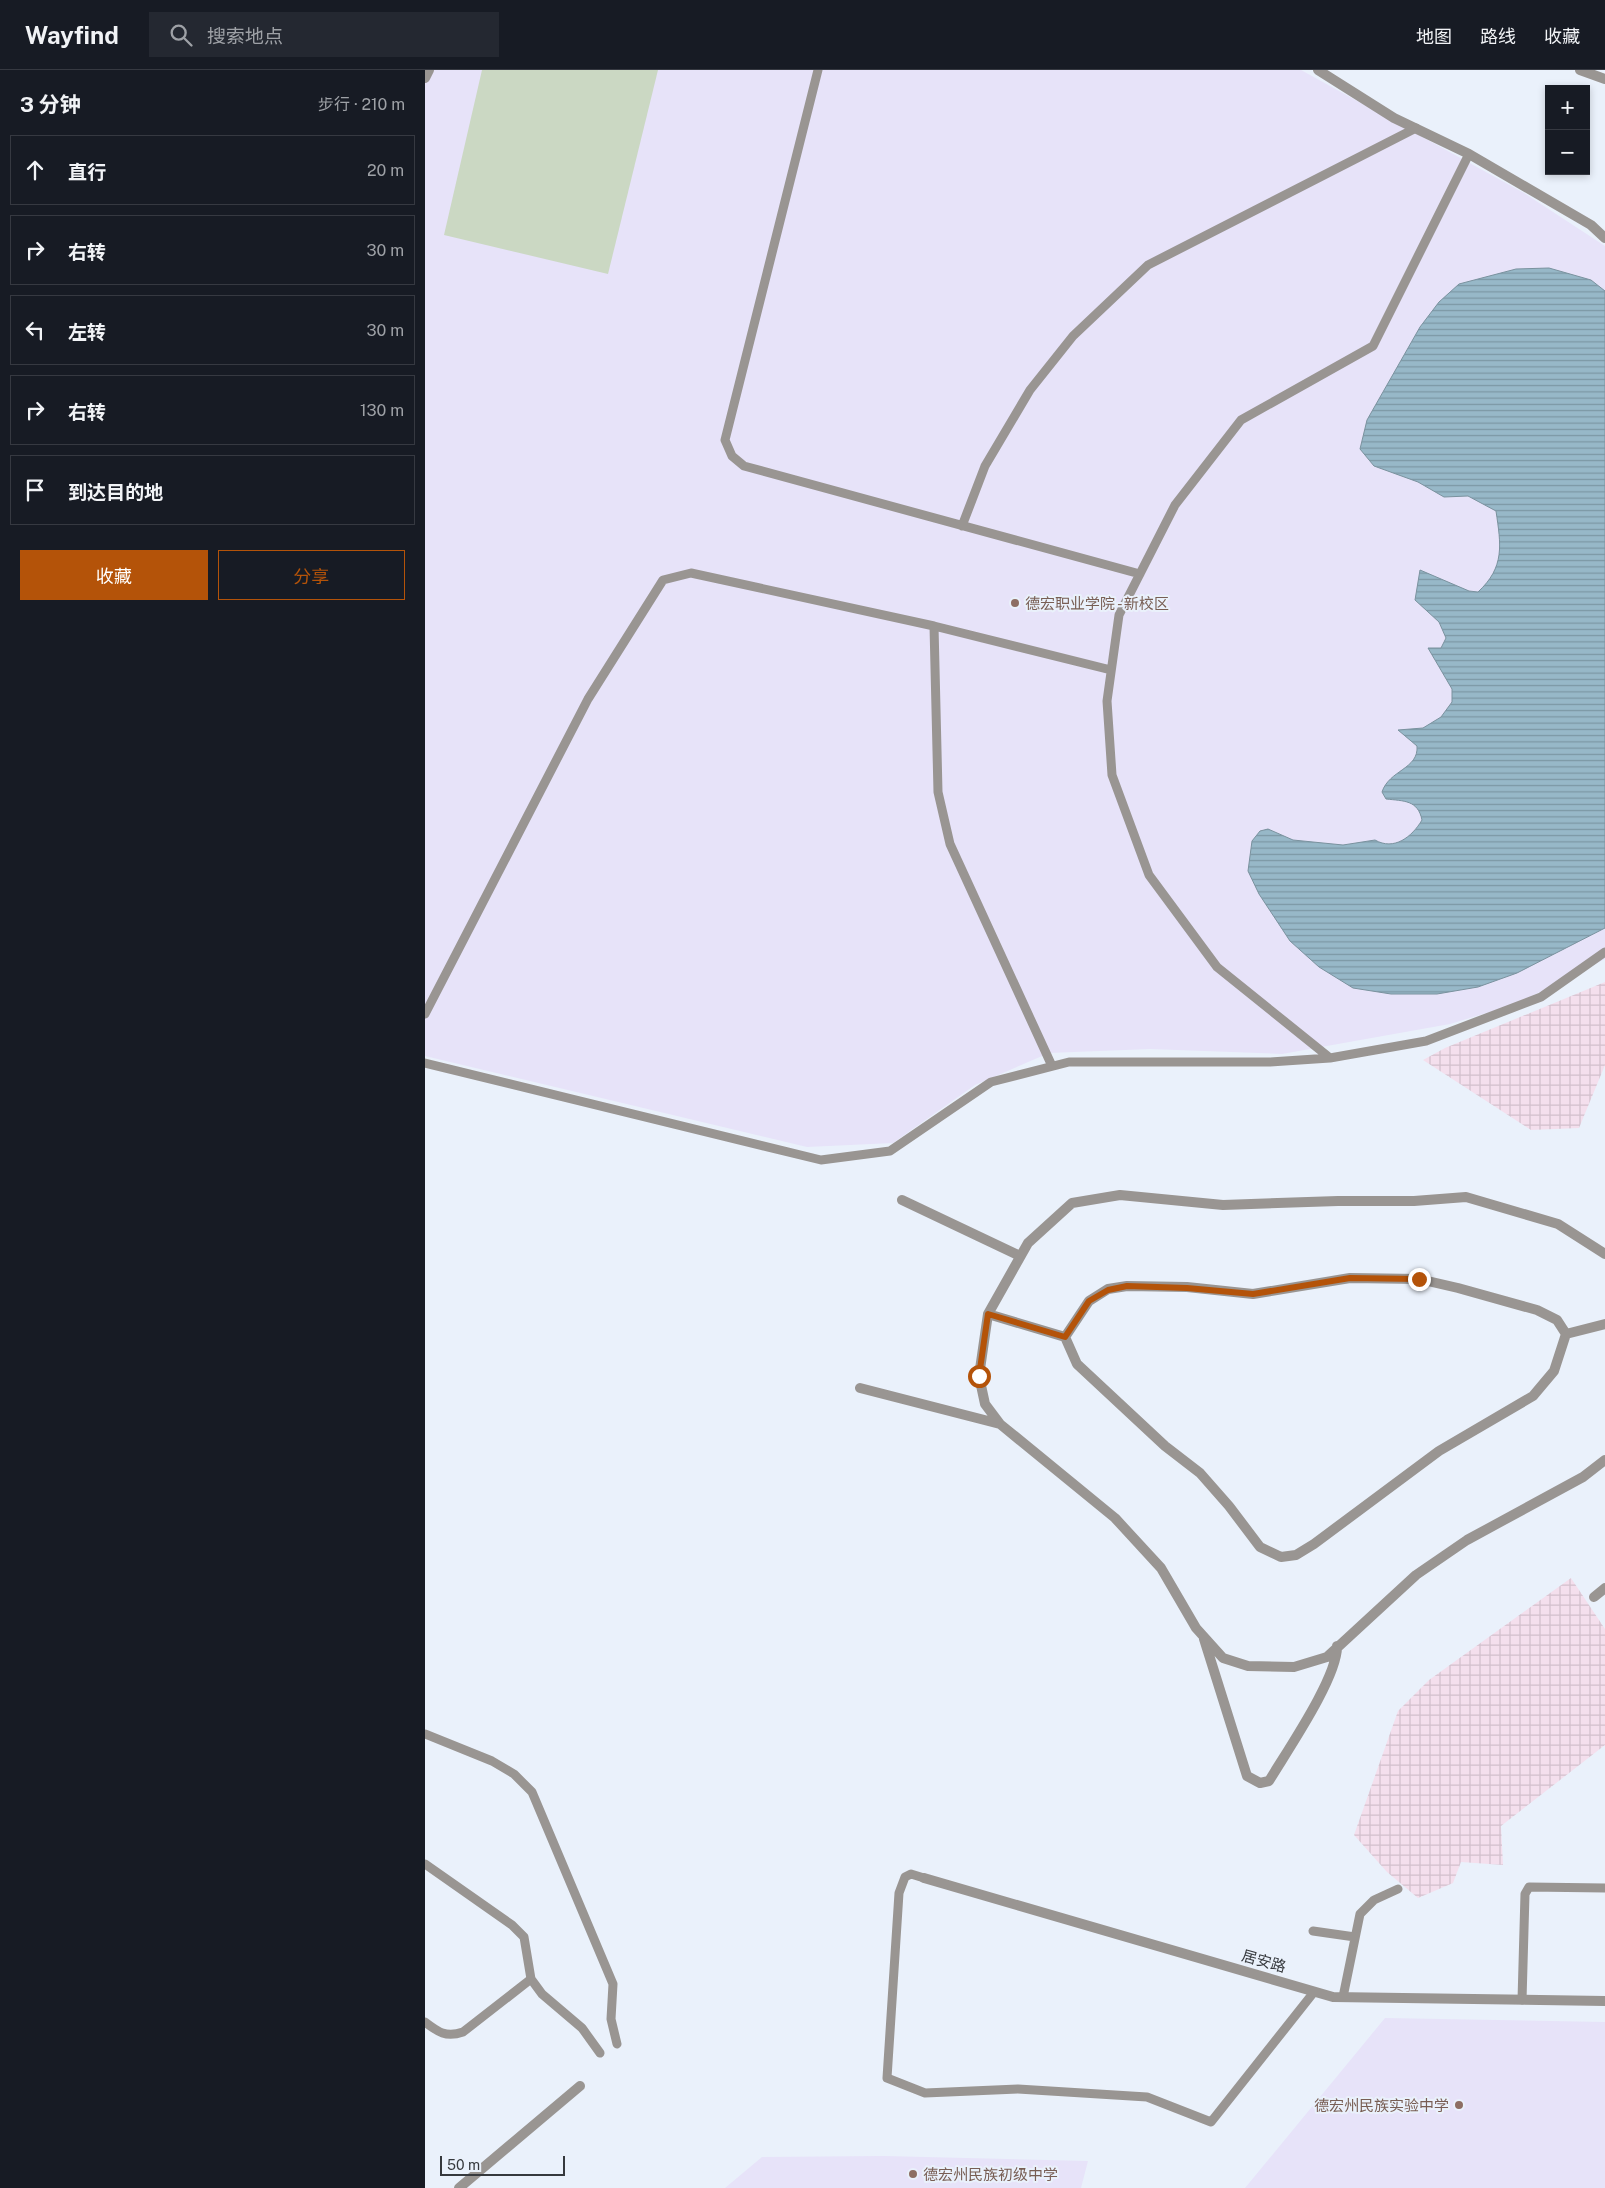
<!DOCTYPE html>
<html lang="zh">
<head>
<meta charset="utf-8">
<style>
	:root { --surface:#171b24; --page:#242831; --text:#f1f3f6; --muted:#9ea1a6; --line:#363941; --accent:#b45309 }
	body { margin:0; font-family:"Public Sans","Noto Sans SC",sans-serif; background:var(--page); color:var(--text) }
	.controls { position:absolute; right:15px; top:15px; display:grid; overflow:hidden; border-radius:0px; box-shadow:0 2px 8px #0003 }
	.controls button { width:45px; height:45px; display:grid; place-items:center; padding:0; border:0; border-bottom:1px solid var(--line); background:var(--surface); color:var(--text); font:25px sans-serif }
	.scale { position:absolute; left:15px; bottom:12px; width:125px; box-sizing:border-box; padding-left:5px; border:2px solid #36393d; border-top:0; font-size:14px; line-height:18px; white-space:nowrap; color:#36393d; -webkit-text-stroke:4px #eaf1fb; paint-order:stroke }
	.stop { position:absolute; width:15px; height:15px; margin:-11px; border:4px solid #b45309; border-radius:50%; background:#fff }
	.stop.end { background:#b45309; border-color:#fff; box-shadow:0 1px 5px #0008 }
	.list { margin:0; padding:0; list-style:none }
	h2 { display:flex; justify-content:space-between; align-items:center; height:65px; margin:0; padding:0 20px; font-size:21px }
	h2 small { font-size:16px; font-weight:400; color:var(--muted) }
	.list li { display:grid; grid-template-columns:32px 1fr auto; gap:15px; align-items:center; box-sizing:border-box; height:70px; margin:0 10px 10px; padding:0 10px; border:1px solid var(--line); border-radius:0px }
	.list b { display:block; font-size:19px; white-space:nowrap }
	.list em { font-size:16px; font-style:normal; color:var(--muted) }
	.actions { display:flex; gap:10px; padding:15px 20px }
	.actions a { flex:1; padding:11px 0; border:1px solid var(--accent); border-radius:0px; text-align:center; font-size:18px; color:var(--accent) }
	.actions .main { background:var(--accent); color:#fff }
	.icon { flex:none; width:28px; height:28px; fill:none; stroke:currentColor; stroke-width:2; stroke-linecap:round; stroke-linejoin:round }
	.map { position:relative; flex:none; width:1180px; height:2118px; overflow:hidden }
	header { display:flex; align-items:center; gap:30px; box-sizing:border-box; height:70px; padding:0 25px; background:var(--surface); border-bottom:1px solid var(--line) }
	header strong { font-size:24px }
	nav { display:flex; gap:28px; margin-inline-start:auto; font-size:18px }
	.search { width:350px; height:45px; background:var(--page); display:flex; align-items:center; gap:12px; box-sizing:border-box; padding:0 18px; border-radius:0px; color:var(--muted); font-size:19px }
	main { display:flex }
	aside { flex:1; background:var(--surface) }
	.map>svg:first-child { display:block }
	.industrial { fill:url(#industrial-grid) }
	.education { fill:#e7e3f9 }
	.green { fill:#cbd8c3 }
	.water { fill:url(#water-rules); stroke:#7a929e }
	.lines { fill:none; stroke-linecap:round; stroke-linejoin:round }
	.lane { stroke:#999592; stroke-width:9 }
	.street { stroke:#999592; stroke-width:10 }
	.route { stroke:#b45309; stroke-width:6 }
	.education-dot { fill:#8d6e63; stroke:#eaf1fb; stroke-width:2 }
	.labels { text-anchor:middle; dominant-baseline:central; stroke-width:4; stroke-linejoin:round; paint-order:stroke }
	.education-label { font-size:15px; fill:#785e54; stroke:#eaf1fb; text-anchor:start }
	.street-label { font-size:15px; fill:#36393d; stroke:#eaf1fb }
</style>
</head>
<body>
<header>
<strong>Wayfind</strong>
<div class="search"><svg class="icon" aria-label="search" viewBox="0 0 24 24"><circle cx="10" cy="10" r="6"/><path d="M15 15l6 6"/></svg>搜索地点</div>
<nav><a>地图</a><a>路线</a><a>收藏</a></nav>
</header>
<main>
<aside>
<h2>3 分钟<small>步行 · 210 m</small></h2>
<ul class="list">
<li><svg class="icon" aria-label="ahead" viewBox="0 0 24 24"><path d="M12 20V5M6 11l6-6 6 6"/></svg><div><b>直行</b></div><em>20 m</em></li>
<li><svg class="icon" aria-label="right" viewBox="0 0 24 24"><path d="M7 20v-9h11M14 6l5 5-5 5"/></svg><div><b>右转</b></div><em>30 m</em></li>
<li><svg class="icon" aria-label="left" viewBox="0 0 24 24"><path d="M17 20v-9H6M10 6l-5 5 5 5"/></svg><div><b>左转</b></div><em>30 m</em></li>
<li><svg class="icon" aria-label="right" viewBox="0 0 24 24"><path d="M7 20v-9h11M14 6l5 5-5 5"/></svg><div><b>右转</b></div><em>130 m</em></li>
<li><svg class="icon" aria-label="arrive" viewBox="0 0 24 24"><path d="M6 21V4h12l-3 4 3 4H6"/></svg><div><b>到达目的地</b></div></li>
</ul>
<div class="actions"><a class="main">收藏</a><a>分享</a></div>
</aside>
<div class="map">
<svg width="1180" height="2118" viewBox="0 0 1180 2118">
	<defs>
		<pattern id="industrial-grid" width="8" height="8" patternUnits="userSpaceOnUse" patternTransform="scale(1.25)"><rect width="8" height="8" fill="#f4dfed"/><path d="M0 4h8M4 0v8" fill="none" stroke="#d2c0cc"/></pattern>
		<pattern id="water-rules" width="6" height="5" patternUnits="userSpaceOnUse" patternTransform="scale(1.25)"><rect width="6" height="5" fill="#97b8c8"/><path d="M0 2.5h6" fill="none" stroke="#7c97a4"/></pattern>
	</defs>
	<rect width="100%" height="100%" fill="#eaf1fb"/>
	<path class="industrial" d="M1180,912V995L1154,1058L1106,1060L998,990L1020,978Z
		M1146,1508L1180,1559V1675L1076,1756L1078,1795L1036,1792L1028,1813L993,1828L962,1802L929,1765L973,1641L1004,1610Z"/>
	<path class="education" d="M3,0H876L1099,123L1180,176V889L1091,934L1025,954L857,984L725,979L624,983L550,1015L468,1073L382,1077L0,986V5Z
		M960,1948L1180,1952V2118H820Z
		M459,2086L663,2091L656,2118H300L337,2087Z"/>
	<path class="green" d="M57,0H233L183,204L19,165Z"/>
	<path class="water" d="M1124,198L1166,210L1180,221V858L1092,903L1053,917L1012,924H966L928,918L894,897L865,871L834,824L823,801L827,771L835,761L843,759L868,770L918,775L950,770C969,781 987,767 997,750C993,730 979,731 961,729L957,722C964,700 994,699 992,676L973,660L998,658L1016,647L1027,632V619L1003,578H1016L1021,568L1014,552L990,530L995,500L1044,521L1053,522C1080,497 1076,475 1071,441L1043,426L1019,427L993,412L949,396L935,379L942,350L995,257L1014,232L1034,214L1091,199Z"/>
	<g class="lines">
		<path class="lane" d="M393,0L300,370L307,386L319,396L715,504
			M537,456L560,396L605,320L648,266L723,195L991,58
			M509,556L513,722L525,774L627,996
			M0,944L163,629L238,510L266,503L509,556L686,600
			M905,988L792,897L724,805L687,705L682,631L694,545L750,435L816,350L948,276L1044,84
			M0,993L396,1090L465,1081L566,1012L644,992H845L905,988L1001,971L1116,927L1180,882
			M0,1664L67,1691L89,1704L107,1722L188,1914L186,1949L192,1974
			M0,1794L87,1855L99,1867L106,1909L117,1924L157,1958L175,1983
			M499,1808L486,1804L480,1807L474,1823L462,2008L500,2023L593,2019L722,2027L786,2052L889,1922
			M888,1861L930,1867
			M918,1927L935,1844L949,1830L973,1819
			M1097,1930L1100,1824L1104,1817L1180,1818
			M0,1952C13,1962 21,1968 38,1962L106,1909"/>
		<path class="street" d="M893,0L969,48L1044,84L1166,155L1180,168
			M1155,0L1180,9
			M0,8L4,0
			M477,1130L595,1186
			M1180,1184L1133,1154L1041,1127L989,1131H913L798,1135L695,1125L647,1133L603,1173L563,1244L554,1306L560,1334L575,1354L690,1448L736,1498L771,1558L798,1588L823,1596L869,1597L902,1587L991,1505L1042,1470L1158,1407L1180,1390
			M925,1208L994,1209L1033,1218L1112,1240L1132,1250L1141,1264L1129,1301L1108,1326L1014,1381L889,1474L871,1485L856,1487L835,1477L804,1436L775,1403L740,1376L652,1294L640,1267L664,1231L683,1219L702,1216L762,1217L828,1224Z
			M563,1244L640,1267
			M1141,1264L1180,1254
			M435,1318L575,1354
			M1169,1527L1180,1518
			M779,1569L822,1706L835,1713L844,1711C862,1681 913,1607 912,1576
			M499,1808L908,1927L1180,1931
			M34,2118L155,2016"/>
	</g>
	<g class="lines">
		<path class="route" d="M554,1306L563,1244L640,1267L664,1231L683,1220L702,1216L762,1218L828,1224L925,1208L994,1209"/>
	</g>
	<g class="education-dot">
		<circle cx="590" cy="533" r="5"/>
		<circle cx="1034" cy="2035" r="5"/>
		<circle cx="488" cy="2104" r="5"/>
	</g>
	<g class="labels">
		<g class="education-label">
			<text x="600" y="533">德宏职业学院 - 新校区</text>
			<text x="1024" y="2035" text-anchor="end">德宏州民族实验中学</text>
			<text x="498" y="2104">德宏州民族初级中学</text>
		</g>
		<g class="street-label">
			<text transform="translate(839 1891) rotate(16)">居安路</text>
		</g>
	</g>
</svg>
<div class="controls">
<button>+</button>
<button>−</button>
</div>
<div class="scale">50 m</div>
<div class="stop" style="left:554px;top:1306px"></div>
<div class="stop end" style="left:994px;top:1209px"></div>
</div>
</main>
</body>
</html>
